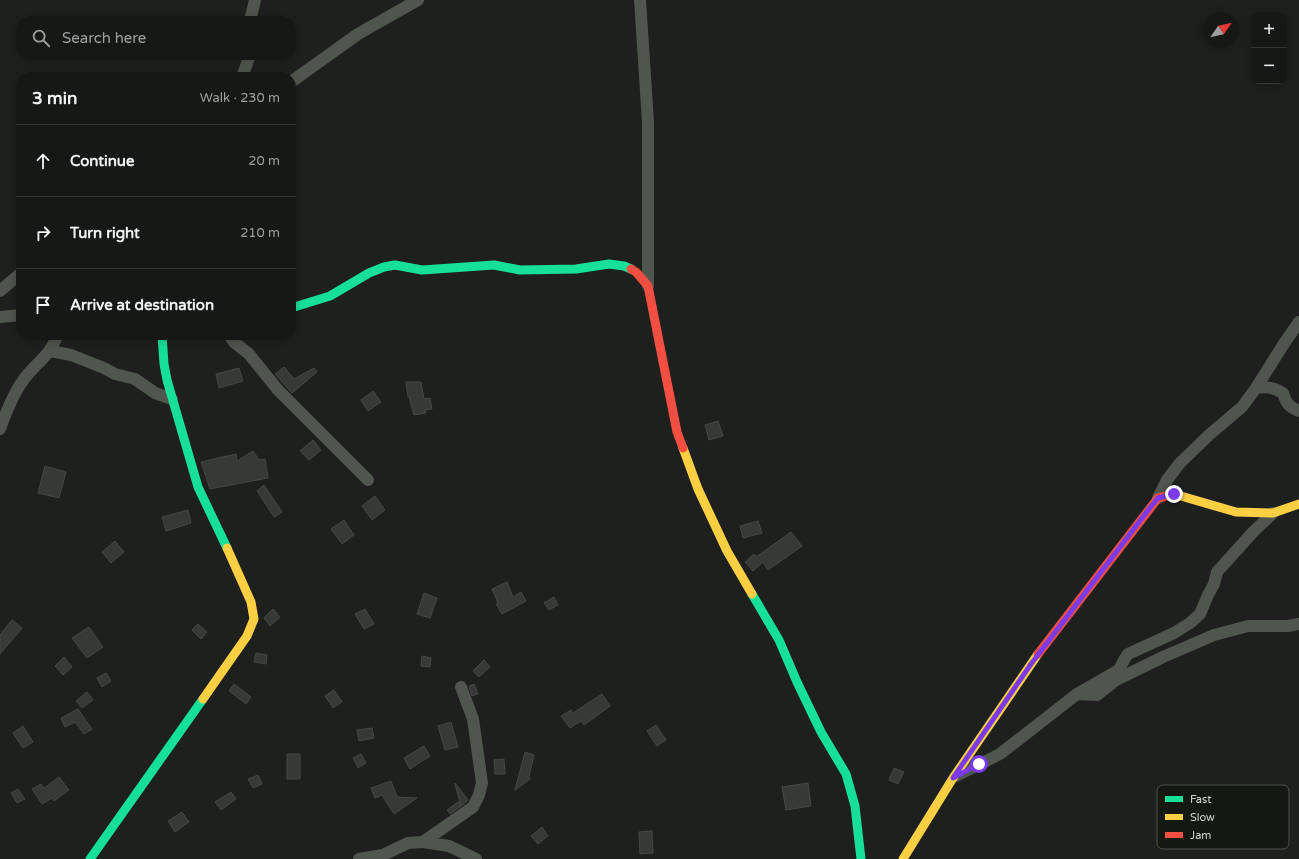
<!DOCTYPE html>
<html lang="en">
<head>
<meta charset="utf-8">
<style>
	:root { --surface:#161815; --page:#232522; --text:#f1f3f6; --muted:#9ea0a0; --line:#353734 }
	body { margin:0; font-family:"Varela Round",sans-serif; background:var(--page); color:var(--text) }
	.controls { position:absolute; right:12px; top:12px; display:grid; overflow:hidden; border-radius:8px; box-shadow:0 2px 10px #0003 }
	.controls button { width:36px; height:36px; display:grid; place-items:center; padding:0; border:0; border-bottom:1px solid var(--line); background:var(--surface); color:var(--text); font:20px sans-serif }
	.compass { position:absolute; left:1203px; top:12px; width:36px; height:36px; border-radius:50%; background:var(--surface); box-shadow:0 2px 10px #0003; rotate:56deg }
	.stop { position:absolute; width:12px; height:12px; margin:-9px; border:3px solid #7c3aed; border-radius:50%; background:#fff }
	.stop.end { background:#7c3aed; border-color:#fff; box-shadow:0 1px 4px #0008 }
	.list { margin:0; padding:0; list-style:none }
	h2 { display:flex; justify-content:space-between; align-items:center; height:52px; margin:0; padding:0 16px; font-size:17px }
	h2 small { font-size:13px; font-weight:400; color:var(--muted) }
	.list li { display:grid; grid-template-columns:26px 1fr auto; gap:12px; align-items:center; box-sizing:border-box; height:72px; padding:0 16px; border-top:1px solid var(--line) }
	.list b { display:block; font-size:15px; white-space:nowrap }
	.list em { font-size:13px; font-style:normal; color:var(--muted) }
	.icon { flex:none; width:22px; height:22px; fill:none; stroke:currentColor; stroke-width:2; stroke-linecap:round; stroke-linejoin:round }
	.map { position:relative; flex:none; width:1299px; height:859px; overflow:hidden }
	.search { position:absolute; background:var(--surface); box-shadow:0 2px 10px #0003; left:16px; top:16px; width:280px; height:44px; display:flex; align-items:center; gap:10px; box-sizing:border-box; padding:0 14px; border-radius:16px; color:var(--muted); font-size:15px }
	.panel { position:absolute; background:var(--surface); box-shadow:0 2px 10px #0003; left:16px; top:72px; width:280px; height:268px; border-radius:16px }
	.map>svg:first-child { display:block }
	.building { fill:#373936; stroke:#454844 }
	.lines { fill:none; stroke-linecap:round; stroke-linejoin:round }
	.street { stroke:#4f564d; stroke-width:12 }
	.fast { stroke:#16e098; stroke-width:9 }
	.slow { stroke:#ffcf43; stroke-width:9 }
	.jam { stroke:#f24e42; stroke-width:9 }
	.route { stroke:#7c3aed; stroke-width:5 }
	.key { fill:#131911; stroke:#4c524a; stroke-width:1 }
	.key-label { font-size:11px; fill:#d1d6d0 }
</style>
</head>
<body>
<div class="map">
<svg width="1299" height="859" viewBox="0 0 1299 859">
	<rect width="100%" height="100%" fill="#1d201c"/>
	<path class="building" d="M284,367L294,379L314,368L317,372L292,393L275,374Z
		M239,368L243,381L219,388L216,374Z
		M406,382H421L424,399L430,398L432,409L425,410L426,413L414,415L409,397H408Z
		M373,391L381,402L368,411L361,400Z
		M718,421L723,436L709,440L705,425Z
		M313,440L321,450L309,460L300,451Z
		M253,451L259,460L265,459L268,478L210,489L201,462L236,454L237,461Z
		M45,466L66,472L59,498L38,493Z
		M264,485L282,512L274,517L257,491Z
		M375,496L385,510L372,520L362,506Z
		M188,510L191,523L166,531L162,517Z
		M344,520L354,535L342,544L331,529Z
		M758,521L762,533L743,538L740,526Z
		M791,532L802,546L768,570L763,562L753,571L746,563L745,562L754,554L756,557Z
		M115,541L124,552L111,563L102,552Z
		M507,582L513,597L521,592L526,601L502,614L496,604L498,603L492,589Z
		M424,593L437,598L430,618L417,614Z
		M554,597L558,605L549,610L544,603Z
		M273,609L280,617L270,626L264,618Z
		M365,609L374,624L364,629L355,614Z
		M12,620L22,628L0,654V635Z
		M198,624L207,632L201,639L192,630Z
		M89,627L103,647L87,658L72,638Z
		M256,653L267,655L266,664L254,662Z
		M422,656L431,658L430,667L421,666Z
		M64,657L72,667L63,675L55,666Z
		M484,660L490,667L479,677L473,671Z
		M106,673L111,681L102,687L97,678Z
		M234,684L251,697L246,704L229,691Z
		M474,684L478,694L472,696L469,686Z
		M334,690L342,702L333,708L325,696Z
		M87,692L93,700L82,708L76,701Z
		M602,694L610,706L584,725L581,721L570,728L561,716L571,710L573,713Z
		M78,709L92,729L84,734L75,722L65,727L61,718Z
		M451,722L458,747L445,750L438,726Z
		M656,725L666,740L657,746L647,731Z
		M23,726L33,742L23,748L13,733Z
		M372,728L374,738L359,741L357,730Z
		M424,746L430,756L410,769L404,758Z
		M525,752L534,755L529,777L530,779L515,790Z
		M287,754H300V779H287Z
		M361,754L366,763L358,768L353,758Z
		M504,759L505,774H495L494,760Z
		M894,768L904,772L898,784L889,780Z
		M258,775L262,784L253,788L248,779Z
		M59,777L69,790L54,801L52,798L42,804L32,789L41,784L44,788Z
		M391,781L397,797L417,798L394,814L382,795L375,798L371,788Z
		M455,783L468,800L461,806L455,784Z
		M808,783L811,806L786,810L782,787Z
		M18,789L25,799L17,803L11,793Z
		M231,792L236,799L221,810L215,802Z
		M458,802L461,806L450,814L447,810Z
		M182,812L189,822L175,832L168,821Z
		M542,827L548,836L538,844L531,836Z
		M652,831L653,853L640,854L639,832Z"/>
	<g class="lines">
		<path class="street" d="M640,0L648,122V286
			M250,21L255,0
			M242,77L249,58V55
			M291,82L358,34L418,0
			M0,291L21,273
			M0,317L21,315
			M229,335L234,342L249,354L278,390L368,480
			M50,351L71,355L104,368L115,374L135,379L155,393L172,399
			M1256,388C1267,386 1274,388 1283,393C1286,403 1289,407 1299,411
			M0,429C6,412 13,394 24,379C35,364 52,354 57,335
			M1158,498L1167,480L1180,463L1209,435L1242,407L1256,388L1285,342L1299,322
			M1077,694L1097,695L1116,680L1163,657L1214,635L1248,626H1288L1299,624
			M956,776L1000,754L1077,694L1119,670L1124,660L1128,654L1174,633L1190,623L1200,614L1208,595L1214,584L1217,572L1253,532L1273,513
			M423,842L473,807L479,795L482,783L473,719L461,687
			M359,859L383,855L408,843L423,842L449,846L476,859"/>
		<path class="fast" d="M291,308L330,296L369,273L384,267L395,265L422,270L494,265L520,270L576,269L609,264L624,266L631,269
			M162,335L164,364L167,380L198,487L227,548
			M752,594L779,640L797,682L821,732L846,774L855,806L861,859
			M90,859L203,699"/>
		<path class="slow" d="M683,448L698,489L727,551L752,594
			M1171,495L1174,494L1236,512L1273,513L1299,504
			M203,699L247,636L254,619L251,602L227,548
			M903,859L953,778L1038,654"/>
		<path class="jam" d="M631,269L636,272L648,286L677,432L683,448
			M1038,654L1158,498L1171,495"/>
	</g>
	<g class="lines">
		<path class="route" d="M979,764L953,778L1031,664L1149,509L1158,498L1174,494"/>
	</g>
	<rect x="1157" y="785" width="132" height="64" rx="6" class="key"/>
	<rect x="1165" y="796" width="18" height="6" fill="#16e098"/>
	<rect x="1165" y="814" width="18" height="6" fill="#ffcf43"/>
	<rect x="1165" y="832" width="18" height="6" fill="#f24e42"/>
	<g class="key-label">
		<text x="1190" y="803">Fast</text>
		<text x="1190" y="821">Slow</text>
		<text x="1190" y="839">Jam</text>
	</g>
</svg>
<div class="controls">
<button>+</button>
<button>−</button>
</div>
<svg class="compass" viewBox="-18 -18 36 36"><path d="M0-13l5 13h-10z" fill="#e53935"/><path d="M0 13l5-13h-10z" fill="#9ea0a0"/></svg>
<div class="stop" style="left:979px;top:764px"></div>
<div class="stop end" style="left:1174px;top:494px"></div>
<div class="search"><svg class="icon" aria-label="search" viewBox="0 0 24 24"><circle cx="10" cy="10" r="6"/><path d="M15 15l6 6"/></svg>Search here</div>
<section class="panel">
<h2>3 min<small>Walk · 230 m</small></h2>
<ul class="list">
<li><svg class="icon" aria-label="ahead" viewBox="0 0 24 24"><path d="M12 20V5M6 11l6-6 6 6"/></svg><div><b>Continue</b></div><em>20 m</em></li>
<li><svg class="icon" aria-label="right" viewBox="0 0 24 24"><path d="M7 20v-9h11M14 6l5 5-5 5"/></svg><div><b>Turn right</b></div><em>210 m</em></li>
<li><svg class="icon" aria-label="arrive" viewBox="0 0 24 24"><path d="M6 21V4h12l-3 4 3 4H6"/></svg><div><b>Arrive at destination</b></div></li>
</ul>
</section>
</div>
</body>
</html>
